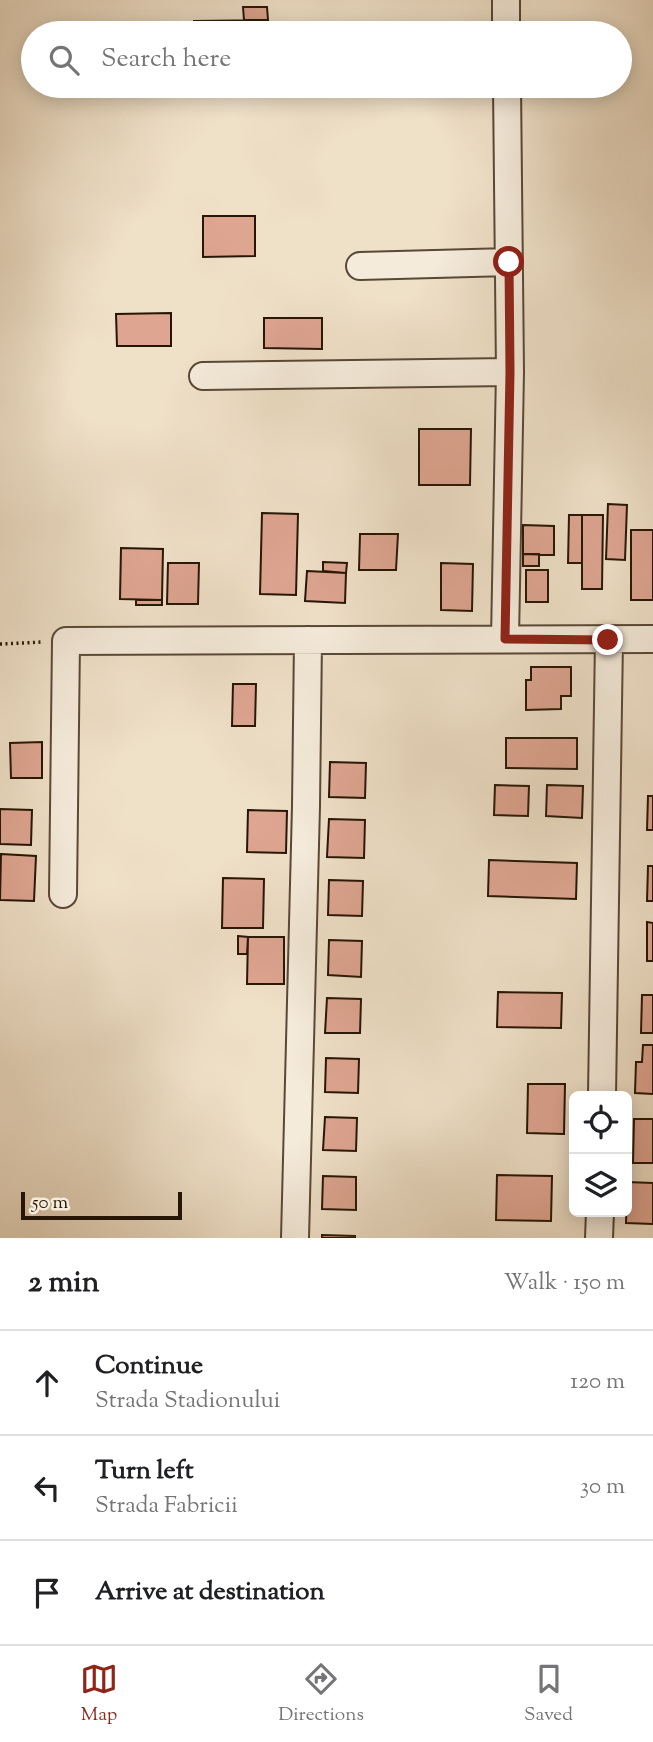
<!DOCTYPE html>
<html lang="en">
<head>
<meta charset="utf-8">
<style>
	:root { --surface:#fff; --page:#f2f2f2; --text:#202124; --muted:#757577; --line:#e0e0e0; --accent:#8f2418 }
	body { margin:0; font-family:"Sorts Mill Goudy",serif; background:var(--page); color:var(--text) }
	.controls { position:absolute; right:21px; bottom:21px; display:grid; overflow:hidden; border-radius:10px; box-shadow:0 4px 18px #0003 }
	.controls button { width:63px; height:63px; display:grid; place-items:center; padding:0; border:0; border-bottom:2px solid var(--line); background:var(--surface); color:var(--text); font:35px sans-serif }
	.scale { position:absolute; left:21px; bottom:18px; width:161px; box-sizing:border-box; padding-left:7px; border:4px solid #271605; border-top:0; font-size:19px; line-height:24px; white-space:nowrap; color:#271605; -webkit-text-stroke:5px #f5ebdb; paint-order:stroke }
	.stop { position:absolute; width:21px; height:21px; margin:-16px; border:5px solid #8f2418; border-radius:50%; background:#fff }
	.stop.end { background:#8f2418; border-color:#fff; box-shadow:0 2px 7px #0008 }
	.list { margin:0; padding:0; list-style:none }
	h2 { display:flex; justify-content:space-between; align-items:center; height:91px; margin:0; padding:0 28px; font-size:30px }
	h2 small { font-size:23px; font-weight:400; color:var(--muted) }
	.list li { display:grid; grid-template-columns:46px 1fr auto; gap:21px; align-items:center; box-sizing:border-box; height:105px; padding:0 28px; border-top:2px solid var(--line) }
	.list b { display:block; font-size:26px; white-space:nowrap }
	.list p { margin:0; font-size:23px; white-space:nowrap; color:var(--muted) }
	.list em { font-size:23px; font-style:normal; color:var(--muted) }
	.icon { flex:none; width:38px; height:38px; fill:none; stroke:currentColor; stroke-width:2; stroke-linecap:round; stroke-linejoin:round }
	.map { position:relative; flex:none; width:653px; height:1238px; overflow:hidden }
	.search { position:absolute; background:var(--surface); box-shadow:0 4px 18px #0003; left:21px; right:21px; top:21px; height:77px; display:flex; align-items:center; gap:18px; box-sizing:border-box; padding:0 24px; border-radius:38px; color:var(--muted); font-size:26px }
	.sheet { height:406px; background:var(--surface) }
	nav { display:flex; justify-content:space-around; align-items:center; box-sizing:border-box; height:98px; border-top:2px solid var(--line); background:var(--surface); font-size:19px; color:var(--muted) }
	nav a { display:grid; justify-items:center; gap:4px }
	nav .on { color:var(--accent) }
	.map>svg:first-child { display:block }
	.building { fill:#dea591; stroke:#271605; stroke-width:2 }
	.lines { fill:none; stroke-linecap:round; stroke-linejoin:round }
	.minor-casing { stroke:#594836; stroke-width:30 }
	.path { stroke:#271605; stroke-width:3.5; stroke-dasharray:2 3.5; stroke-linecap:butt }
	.minor { stroke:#f5ebdb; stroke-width:26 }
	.route { stroke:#8f2418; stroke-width:9 }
</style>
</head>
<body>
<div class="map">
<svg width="653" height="1238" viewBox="0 0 653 1238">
	<rect width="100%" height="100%" fill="#efe0c8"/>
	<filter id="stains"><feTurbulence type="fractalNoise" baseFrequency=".00286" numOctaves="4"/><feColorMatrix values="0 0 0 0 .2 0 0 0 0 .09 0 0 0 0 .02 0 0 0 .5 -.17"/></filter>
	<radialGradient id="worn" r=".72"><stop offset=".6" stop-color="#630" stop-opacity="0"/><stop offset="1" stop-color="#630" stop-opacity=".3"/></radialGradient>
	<path class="building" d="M243,7H267L268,20H244Z
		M268,20V33H194V21Z
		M203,216H255V256L203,257Z
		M171,313V346H117L116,314Z
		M264,318H322V349L264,348Z
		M419,429H471L470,485H419Z
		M608,504L627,505L625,560L606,559Z
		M262,513L298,514L296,595L260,594Z
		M569,515H582V563H568Z
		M582,515H603L602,589H582Z
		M523,525L554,526V555L523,554Z
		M631,530H653V600H631Z
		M360,534H398L396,570H359Z
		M121,548L163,549L162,600L120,599Z
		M523,554H539V566H523Z
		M323,562L347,563L346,573L323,571Z
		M168,563H199L198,604H167Z
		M441,563L473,564L472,611L441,610Z
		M526,570H548V602H526Z
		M307,571L346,573L345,603L305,601Z
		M136,600H162V605H136Z
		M531,667H571V696H561V709L526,710V680H531Z
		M233,684H256L255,726H232Z
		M506,738H577V769L506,768Z
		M42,742V778H11L10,743Z
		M330,762L366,763L365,798L329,797Z
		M495,785L529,786L528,816L494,815Z
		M547,785L583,786L582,818L546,816Z
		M648,796H653V830H647Z
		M0,809L32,810L31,845L0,844Z
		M248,810L287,811L286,853L247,852Z
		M329,819L365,820L364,858L327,857Z
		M1,854L36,856L34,901L0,900Z
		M489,860L577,863L576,899L488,896Z
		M648,866H653V901H647Z
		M223,878L264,879L263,928H222Z
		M329,880L363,881L362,916L328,915Z
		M647,922L653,923V961H647Z
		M238,936L248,937L247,954H238Z
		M248,937H284V984H247Z
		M329,940L362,941L361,977L328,975Z
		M498,992L562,993L561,1028L497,1027Z
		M642,995H653V1033H641Z
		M327,998L361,999L360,1033H325Z
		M643,1045H653V1094L635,1093L636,1062H642Z
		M326,1058L359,1059L358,1093L325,1092Z
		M528,1084H565L564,1134L527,1133Z
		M325,1117L357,1118L356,1151L323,1150Z
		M634,1119H653V1163H633Z
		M497,1175L552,1176L551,1221L496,1220Z
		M323,1176L356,1177V1210L322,1209Z
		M627,1182L653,1183V1224L626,1223Z
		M322,1235L355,1236V1238H322Z"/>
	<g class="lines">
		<g class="minor-casing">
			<path id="minor" d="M506,0V33
				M360,266L509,262
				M203,376L510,372
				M505,639L510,372L507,86
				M63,894L66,641L653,639
				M602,1096L609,640
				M295,1238L306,806L308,640
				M599,1238L600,1212"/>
		</g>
		<path class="path" d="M0,644L43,642"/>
		<use href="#minor" class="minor"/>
	</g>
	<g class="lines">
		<path class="route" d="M509,262L510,372L505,639L608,640"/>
	</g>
	<rect width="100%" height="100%" filter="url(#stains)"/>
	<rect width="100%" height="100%" fill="url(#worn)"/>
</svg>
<div class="controls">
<button><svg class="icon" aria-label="locate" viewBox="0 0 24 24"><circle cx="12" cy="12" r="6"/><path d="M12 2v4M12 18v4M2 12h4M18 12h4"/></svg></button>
<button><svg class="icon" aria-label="layers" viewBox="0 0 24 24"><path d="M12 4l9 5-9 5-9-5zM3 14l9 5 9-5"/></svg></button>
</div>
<div class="scale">50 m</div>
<div class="stop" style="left:509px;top:262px"></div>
<div class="stop end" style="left:608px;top:640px"></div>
<div class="search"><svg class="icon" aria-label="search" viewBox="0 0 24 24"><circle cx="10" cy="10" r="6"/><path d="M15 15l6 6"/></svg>Search here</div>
</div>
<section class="sheet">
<h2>2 min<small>Walk · 150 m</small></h2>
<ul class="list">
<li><svg class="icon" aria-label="ahead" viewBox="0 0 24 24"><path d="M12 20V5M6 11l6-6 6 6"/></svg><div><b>Continue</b><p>Strada Stadionului</p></div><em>120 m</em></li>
<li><svg class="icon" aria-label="left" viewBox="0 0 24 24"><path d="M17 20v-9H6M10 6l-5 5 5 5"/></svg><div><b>Turn left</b><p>Strada Fabricii</p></div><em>30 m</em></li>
<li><svg class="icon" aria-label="arrive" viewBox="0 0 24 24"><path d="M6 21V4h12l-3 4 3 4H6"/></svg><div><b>Arrive at destination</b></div></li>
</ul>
</section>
<nav>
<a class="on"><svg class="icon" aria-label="map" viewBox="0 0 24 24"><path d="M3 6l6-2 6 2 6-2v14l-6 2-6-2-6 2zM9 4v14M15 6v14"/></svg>Map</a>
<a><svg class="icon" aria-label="directions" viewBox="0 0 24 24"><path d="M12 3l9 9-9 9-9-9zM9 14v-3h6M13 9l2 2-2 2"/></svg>Directions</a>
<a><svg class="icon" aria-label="saved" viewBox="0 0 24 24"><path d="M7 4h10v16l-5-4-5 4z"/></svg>Saved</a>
</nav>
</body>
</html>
